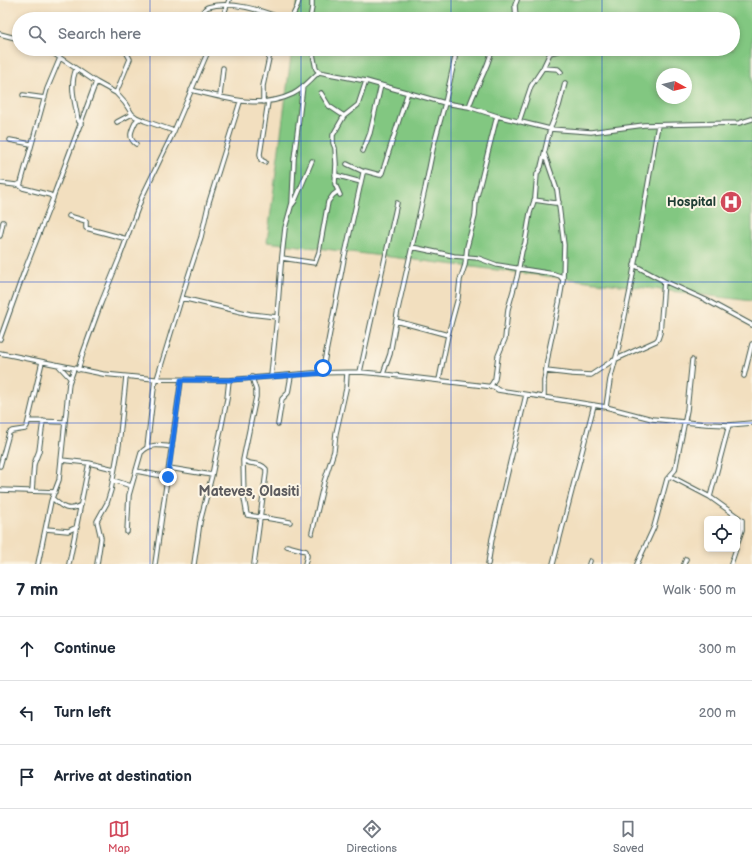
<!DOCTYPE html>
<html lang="en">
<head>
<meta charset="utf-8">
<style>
	:root { --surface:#fff; --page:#f2f2f3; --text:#1f2937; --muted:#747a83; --line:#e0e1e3; --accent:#d1495b }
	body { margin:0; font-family:"Balsamiq Sans",sans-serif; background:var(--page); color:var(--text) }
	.controls { position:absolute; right:12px; bottom:12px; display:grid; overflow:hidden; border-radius:6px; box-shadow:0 2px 6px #0003 }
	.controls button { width:36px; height:36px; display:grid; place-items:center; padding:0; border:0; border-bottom:1px solid var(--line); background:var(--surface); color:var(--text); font:20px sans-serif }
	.compass { position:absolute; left:656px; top:68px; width:36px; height:36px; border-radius:50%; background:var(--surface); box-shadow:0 2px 6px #0003; rotate:98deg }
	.stop { position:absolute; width:12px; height:12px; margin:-9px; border:3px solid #1a73e8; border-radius:50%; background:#fff }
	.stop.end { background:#1a73e8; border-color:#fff; box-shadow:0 1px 4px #0008 }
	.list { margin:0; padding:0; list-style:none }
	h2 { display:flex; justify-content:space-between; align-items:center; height:52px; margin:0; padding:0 16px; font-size:17px }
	h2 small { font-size:13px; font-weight:400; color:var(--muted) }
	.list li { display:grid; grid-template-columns:26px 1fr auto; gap:12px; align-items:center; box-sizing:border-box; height:64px; padding:0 16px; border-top:1px solid var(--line) }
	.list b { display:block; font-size:15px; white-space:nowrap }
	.list em { font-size:13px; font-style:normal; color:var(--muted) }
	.icon { flex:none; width:22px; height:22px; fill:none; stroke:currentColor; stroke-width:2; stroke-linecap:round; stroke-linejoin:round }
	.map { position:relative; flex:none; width:752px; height:564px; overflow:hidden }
	.search { position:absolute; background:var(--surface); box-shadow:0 2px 6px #0003; left:12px; right:12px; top:12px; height:44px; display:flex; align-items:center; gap:10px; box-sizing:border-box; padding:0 14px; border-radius:22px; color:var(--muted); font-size:15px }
	.sheet { height:244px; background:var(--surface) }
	nav { display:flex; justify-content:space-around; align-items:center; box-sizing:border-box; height:56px; border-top:1px solid var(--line); background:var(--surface); font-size:11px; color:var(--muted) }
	nav a { display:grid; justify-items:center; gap:2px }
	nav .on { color:var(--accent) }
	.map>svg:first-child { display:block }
	.green { fill:#82c781; stroke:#50825a; fill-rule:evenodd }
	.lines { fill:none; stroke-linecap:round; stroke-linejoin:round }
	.minor-casing { stroke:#3f5549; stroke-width:5.5 }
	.minor { stroke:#fff; stroke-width:3.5 }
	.route { stroke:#1a73e8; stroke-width:5 }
	.grid { fill:none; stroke:#1d4ed8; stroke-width:1; stroke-opacity:0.55 }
	.labels { text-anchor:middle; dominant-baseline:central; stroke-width:4; stroke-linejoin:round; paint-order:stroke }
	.poi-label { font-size:13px; font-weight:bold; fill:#1f3d34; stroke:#fcf5e5; text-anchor:end }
	.neighbourhood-label { font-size:14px; font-weight:bold; fill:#5d5c5f; stroke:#fcf5e5 }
</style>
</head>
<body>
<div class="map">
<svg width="752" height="564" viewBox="0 0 752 564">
	<rect width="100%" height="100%" fill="#fcf5e5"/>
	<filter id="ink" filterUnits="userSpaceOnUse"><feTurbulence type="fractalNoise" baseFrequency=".025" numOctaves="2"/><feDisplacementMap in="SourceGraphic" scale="8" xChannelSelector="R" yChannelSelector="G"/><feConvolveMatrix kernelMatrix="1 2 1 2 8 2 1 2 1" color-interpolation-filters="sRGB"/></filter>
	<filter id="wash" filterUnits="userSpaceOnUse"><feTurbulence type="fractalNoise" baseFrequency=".012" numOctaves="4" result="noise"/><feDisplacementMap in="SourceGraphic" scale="16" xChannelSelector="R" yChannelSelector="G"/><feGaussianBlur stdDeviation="0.9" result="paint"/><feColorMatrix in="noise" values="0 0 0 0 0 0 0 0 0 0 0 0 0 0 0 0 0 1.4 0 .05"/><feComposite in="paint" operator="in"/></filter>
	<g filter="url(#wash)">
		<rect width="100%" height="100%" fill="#f2dfbf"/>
		<path class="green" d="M298,0H752V301L267,242L292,49H733V19H295ZM662,74H686V98H662Z"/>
	</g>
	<g filter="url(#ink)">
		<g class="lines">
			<g class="minor-casing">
				<path id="minor" d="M200,16C203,13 204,8 208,7C232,0 262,11 284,19
					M222,19L229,0
					M291,19L297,7L299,0
					M310,19L312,7V0
					M516,19L515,5L517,0
					M0,34L19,39
					M47,49L96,82L116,93L125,103L132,114L136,117L145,121L174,131
					M312,49L316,69L319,72L366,81L445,103L469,107L497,116L550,129L591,132L644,125L739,123L752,119
					M543,68L558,69L561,72
					M76,69C69,87 75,101 78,120L81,124
					M191,90C225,98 260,110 293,94C303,89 311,79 319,72
					M116,93L130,59L125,50
					M321,93L329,106L344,116
					M23,95L45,98
					M220,96L223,68
					M263,102V86L271,49
					M469,107C475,87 488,70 492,49
					M117,122L132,114
					M519,122L531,86L543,68L550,53L564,49
					M10,140L31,144
					M136,144C127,138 132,129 136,121L139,119
					M363,151L370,133L381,85
					M265,162L261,160L260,154L268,102
					M347,164L364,172
					M335,175L361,182
					M0,183L16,185L21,183L47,89L60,58
					M340,195L335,184L336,164L335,148L333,143V135L344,116L358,105L366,81
					M53,197L96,82
					M534,200L555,203L559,202
					M292,205L295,201L312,161
					M69,216L86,221V228L127,239
					M0,236L3,222
					M412,247L454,256L478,258L497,265L554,274L560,276L563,280
					M282,258L315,263L319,252L328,202L333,195L337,192
					M634,265L664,281L706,300L752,325
					M182,298L250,314L277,317
					M396,321L448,335
					M0,339L24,272L53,198L50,195L23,188L20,186L21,183
					M0,353L103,374L155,379L229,380L313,373L360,372L383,374L494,387L498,390L606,407L652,419L706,424L729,425L752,423
					M59,366L70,378
					M78,370L83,353L101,303L119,259L142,197L174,131L209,49
					M546,371L572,374L591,375L612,361L656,341L658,339L660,333L664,281
					M360,372L397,203
					M325,373L323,368L344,259L363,173L365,171L380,175L382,173L408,92
					M383,374L390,354L398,309L425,189L434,144L445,103L455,58V54L450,49
					M271,376L277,317L281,265L285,228L292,203L294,159L303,86
					M744,376L752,344
					M252,377L256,390V397L243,460C250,466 260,461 266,469V473L254,564
					M157,379L187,280L201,237L209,202L240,102
					M439,380L448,335L458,298L460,280L465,265L467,247L475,216L476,200L497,116
					M490,387L495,379L498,356L505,339L508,309L517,277L522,251L525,243L530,213L535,198L537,174L541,167L550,129L559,106L565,83
					M544,397V381L549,350L559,303L563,280L564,245L557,190L545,155
					M606,407L610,380L618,350L630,291L658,125
					M29,421L65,422
					M278,424L282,399L288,393L291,376
					M147,448L155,379
					M61,460L89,463L114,469
					M243,460L244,498L247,515L290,522
					M0,466L9,433L12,431L25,429L27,426L42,362
					M169,468L212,475
					M136,471L168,477
					M670,476L710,497L742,520V530L737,544
					M113,480L131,486
					M0,490L55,492
					M32,491L34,464L39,451L43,421
					M710,497L729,425
					M52,498C63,508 68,512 81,505
					M46,529L68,531L77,527
					M127,532L129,495L141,453C149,443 160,445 172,447
					M312,533L324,482L334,451L336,433L346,389L347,373
					M287,546L306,551L307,556L305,564
					M38,564L51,501L59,480L69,383L74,369
					M69,564L89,463
					M97,564L101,538L97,521L107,503L111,490L119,445L126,377
					M155,564L181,380
					M194,564L200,522L212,475L227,399L229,380
					M488,564L492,539L526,395
					M553,564L594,405
					M589,564L590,561
					M637,564L654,527L667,479L675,470L687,410L692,360
					M684,564L686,559
					M731,564L736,549"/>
			</g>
			<use href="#minor" class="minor"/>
		</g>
	</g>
	<g class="lines" filter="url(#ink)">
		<path class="route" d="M168,477L181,380H229L325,373L323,368"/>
	</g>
	<path class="grid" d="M150,0V19M301,0V19M451,0V19M602,0V19M150,49V564M301,49V564M451,49V564M602,49V564M0,141H752M0,282H752M0,423H752"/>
	<defs>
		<g id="hospital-disc" transform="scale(1.15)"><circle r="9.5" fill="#d1495b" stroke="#fcf5e5"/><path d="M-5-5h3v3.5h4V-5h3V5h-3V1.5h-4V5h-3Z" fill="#fff"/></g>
	</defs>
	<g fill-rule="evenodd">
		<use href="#hospital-disc" x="731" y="202"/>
	</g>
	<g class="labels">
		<g class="poi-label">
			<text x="716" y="202">Hospital</text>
		</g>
		<g class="neighbourhood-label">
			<text x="249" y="491">Mateves, Olasiti</text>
		</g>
	</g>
</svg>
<div class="controls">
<button><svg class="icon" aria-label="locate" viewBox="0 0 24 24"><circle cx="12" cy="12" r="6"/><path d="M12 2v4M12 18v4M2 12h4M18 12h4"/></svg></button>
</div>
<svg class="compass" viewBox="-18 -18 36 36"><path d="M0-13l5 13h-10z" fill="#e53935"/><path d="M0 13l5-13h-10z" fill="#747a83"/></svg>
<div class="stop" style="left:323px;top:368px"></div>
<div class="stop end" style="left:168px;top:477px"></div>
<div class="search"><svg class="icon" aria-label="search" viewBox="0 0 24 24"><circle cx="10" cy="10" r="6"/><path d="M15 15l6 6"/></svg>Search here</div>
</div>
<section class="sheet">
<h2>7 min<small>Walk · 500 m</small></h2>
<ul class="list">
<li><svg class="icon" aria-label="ahead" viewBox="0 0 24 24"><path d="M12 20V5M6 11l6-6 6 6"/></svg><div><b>Continue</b></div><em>300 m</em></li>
<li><svg class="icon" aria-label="left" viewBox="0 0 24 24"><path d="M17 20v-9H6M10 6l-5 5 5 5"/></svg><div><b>Turn left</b></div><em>200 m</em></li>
<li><svg class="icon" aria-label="arrive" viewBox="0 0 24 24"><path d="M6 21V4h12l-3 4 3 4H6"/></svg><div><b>Arrive at destination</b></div></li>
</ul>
</section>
<nav>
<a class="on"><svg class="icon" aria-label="map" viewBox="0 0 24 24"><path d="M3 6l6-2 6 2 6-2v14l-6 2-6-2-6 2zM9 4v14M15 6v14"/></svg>Map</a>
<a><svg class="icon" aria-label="directions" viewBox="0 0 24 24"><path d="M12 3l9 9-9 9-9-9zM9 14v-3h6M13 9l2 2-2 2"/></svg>Directions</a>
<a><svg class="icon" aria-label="saved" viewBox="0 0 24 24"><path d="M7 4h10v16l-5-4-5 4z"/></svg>Saved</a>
</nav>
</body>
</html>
